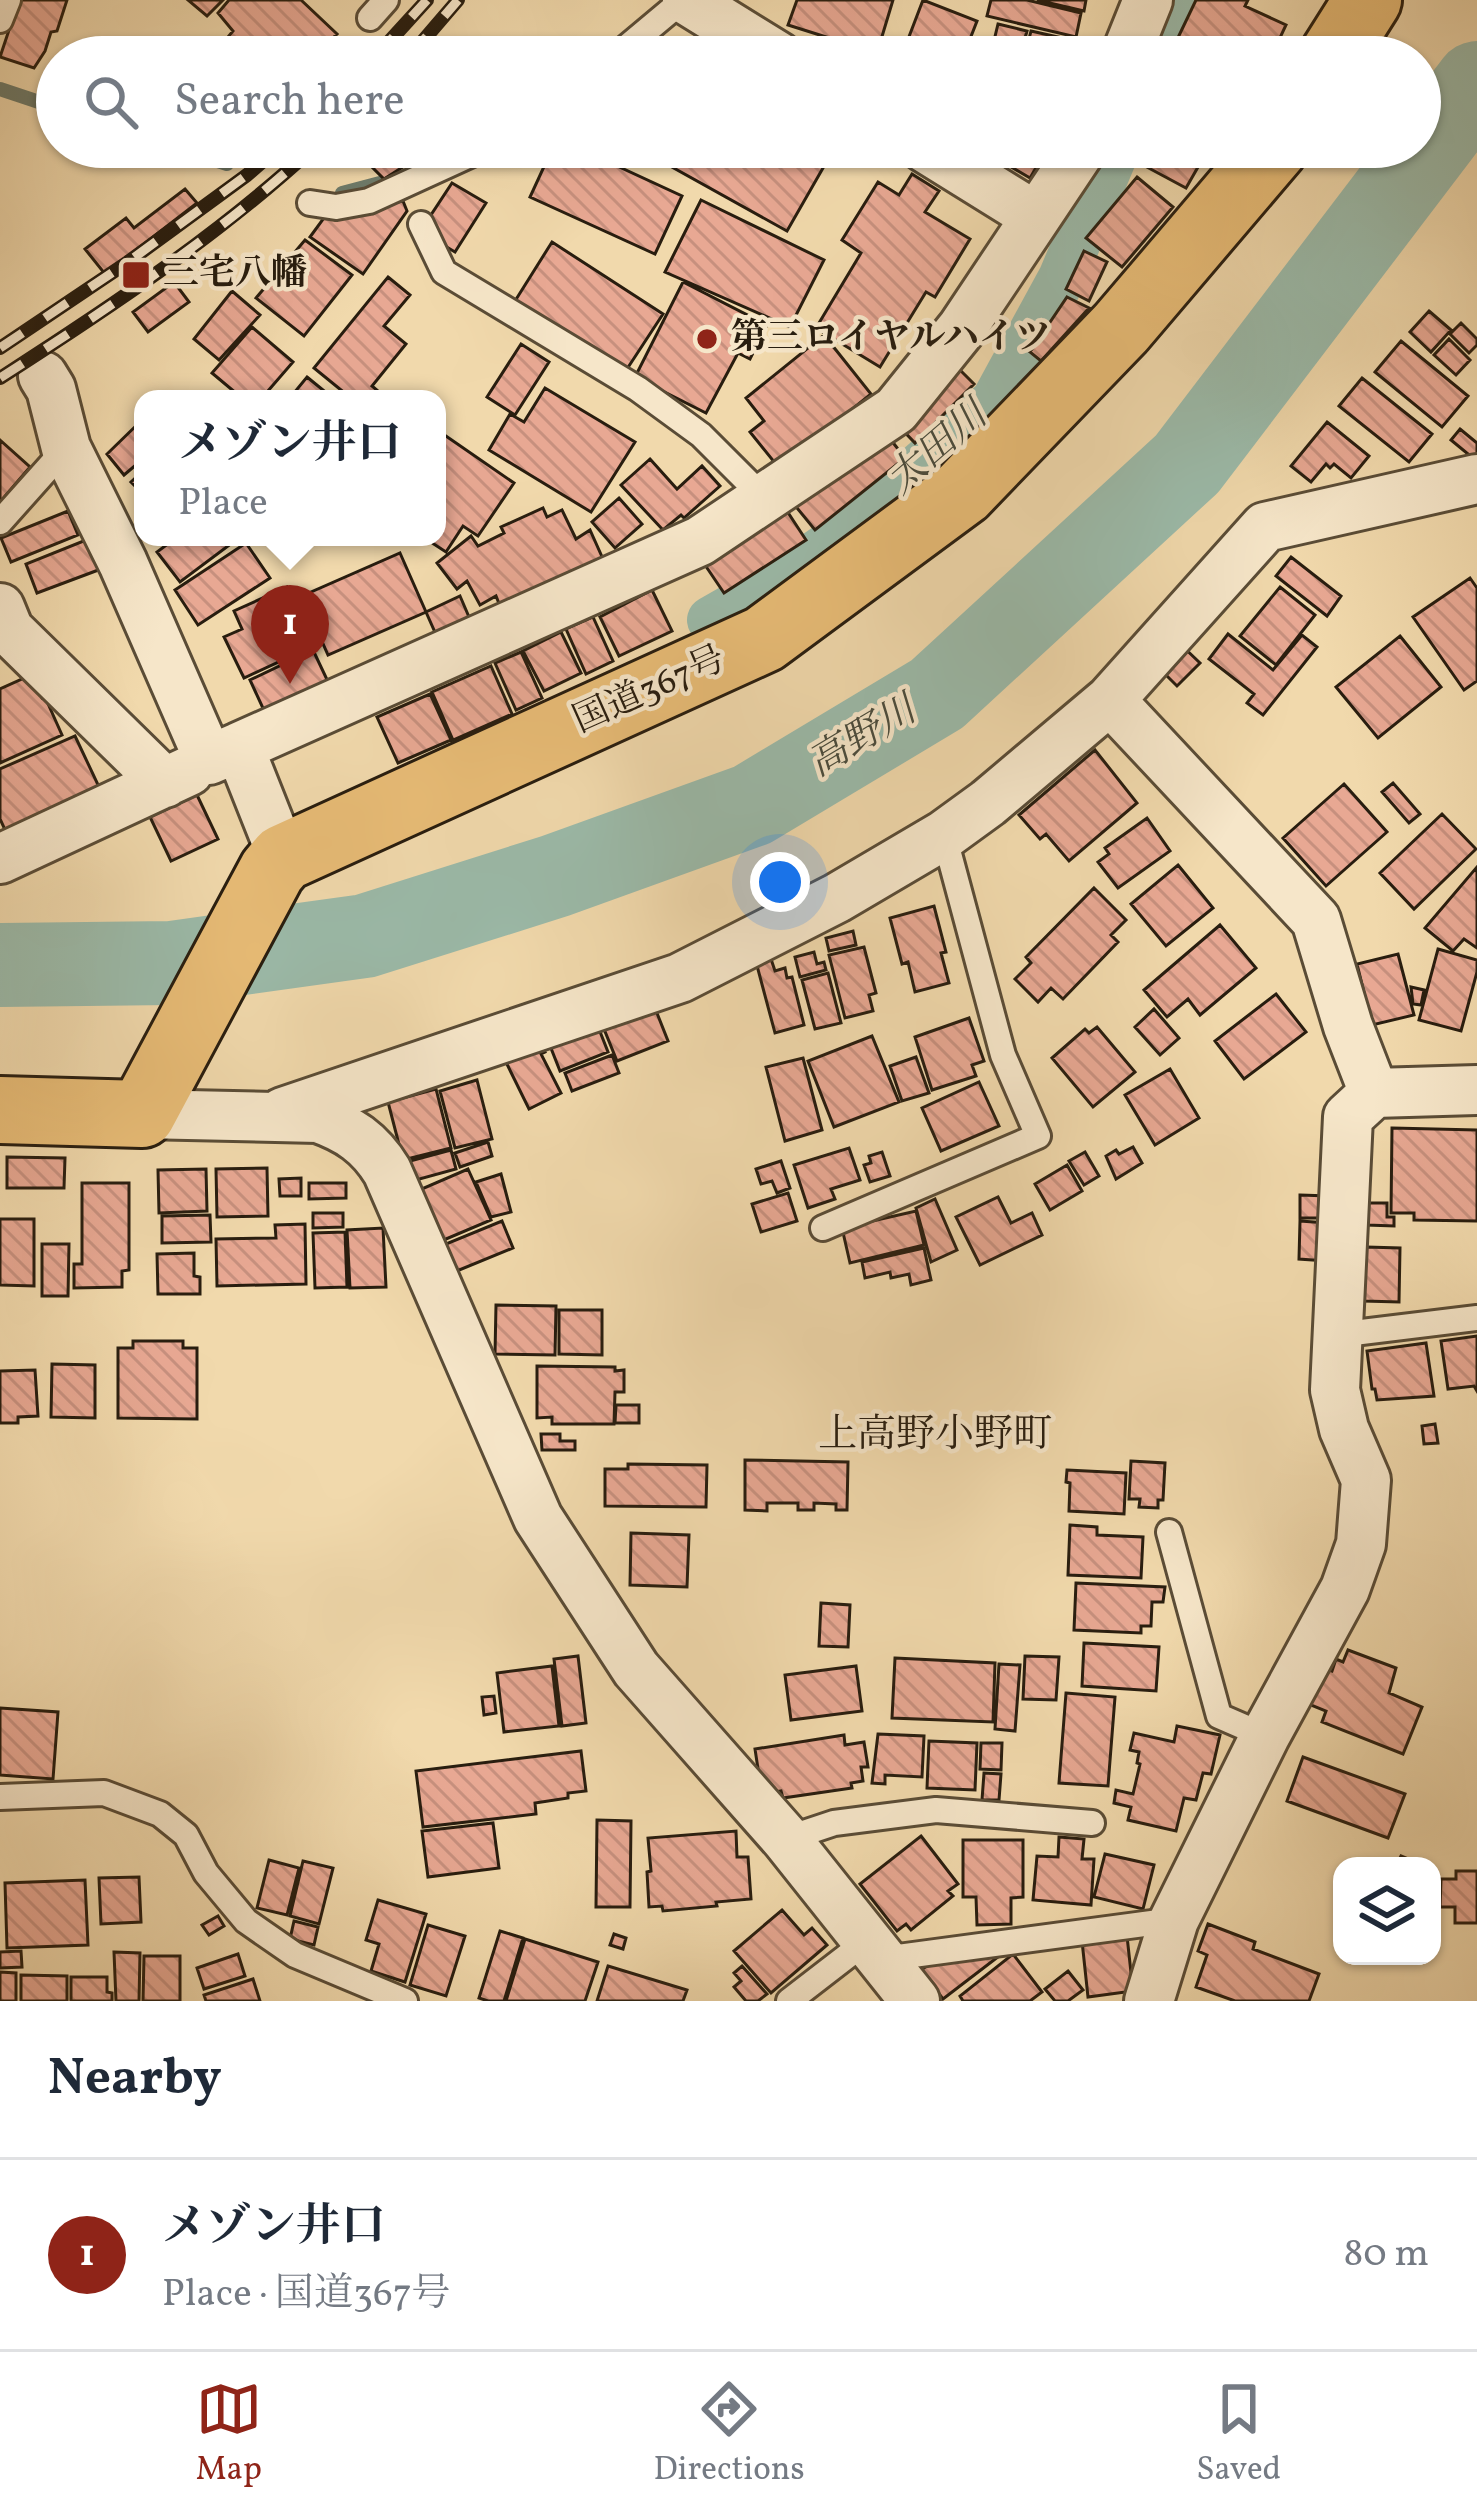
<!DOCTYPE html>
<html lang="en">
<head>
<meta charset="utf-8">
<style>
	:root { --surface:#fff; --page:#f6f6f7; --text:#1f2937; --muted:#747a83; --line:#e0e1e3; --accent:#8f2418 }
	body { margin:0; font-family:Vollkorn,"Noto Serif JP",serif; background:var(--page); color:var(--text) }
	.controls { position:absolute; right:36px; bottom:36px; display:grid; overflow:hidden; border-radius:24px; box-shadow:0 3px 9px #0004 }
	.controls button { width:108px; height:108px; display:grid; place-items:center; padding:0; border:0; border-bottom:3px solid var(--line); background:var(--surface); color:var(--text); font:60px sans-serif }
	.you { position:absolute; left:780px; top:882px; width:42px; height:42px; margin:-30px; border:9px solid #fff; border-radius:50%; background:#1a73e8; box-shadow:0 0 0 18px #1a73e833 }
	.badge { display:grid; place-items:center; width:78px; height:78px; border-radius:50%; background:var(--accent); color:#fff; font-size:39px; font-weight:700 }
	.pin { position:absolute; translate:-50% -99px; filter:drop-shadow(0 3px 6px #0008) }
	.pin::after { content:''; position:absolute; top:63px; width:42px; height:36px; background:inherit; clip-path:polygon(0 0,100% 0,50% 100%) }
	.popup { position:absolute; left:134px; top:390px; width:312px; height:156px; box-sizing:border-box; display:grid; place-content:center; border-radius:24px; background:var(--surface); filter:drop-shadow(0 3px 9px #0005); font-size:39px; white-space:nowrap; color:var(--muted) }
	.popup b { font-size:45px; color:var(--text) }
	.popup::after { content:''; position:absolute; left:50%; top:100%; margin-left:-24px; border:24px solid transparent; border-top-color:var(--surface) }
	.list { margin:0; padding:0; list-style:none }
	h2 { display:flex; justify-content:space-between; align-items:center; height:156px; margin:0; padding:0 48px; font-size:51px }
	h2 small { font-size:39px; font-weight:400; color:var(--muted) }
	.list li { display:grid; grid-template-columns:78px 1fr auto; gap:36px; align-items:center; box-sizing:border-box; height:192px; padding:0 48px; border-top:3px solid var(--line) }
	.list b { display:block; font-size:45px; white-space:nowrap }
	.list p { margin:0; font-size:39px; white-space:nowrap; color:var(--muted) }
	.list em { font-size:39px; font-style:normal; color:var(--muted) }
	.icon { flex:none; width:66px; height:66px; fill:none; stroke:currentColor; stroke-width:2; stroke-linecap:round; stroke-linejoin:round }
	.map { position:relative; flex:none; width:1477px; height:2001px; overflow:hidden }
	.search { position:absolute; background:var(--surface); box-shadow:0 3px 9px #0004; left:36px; right:36px; top:36px; height:132px; display:flex; align-items:center; gap:30px; box-sizing:border-box; padding:0 42px; border-radius:66px; color:var(--muted); font-size:45px }
	.sheet { height:348px; background:var(--surface) }
	nav { display:flex; justify-content:space-around; align-items:center; box-sizing:border-box; height:168px; border-top:3px solid var(--line); background:var(--surface); font-size:33px; color:var(--muted) }
	nav a { display:grid; justify-items:center; gap:6px }
	nav .on { color:var(--accent) }
	.map>svg:first-child { display:block }
	.lines { fill:none; stroke-linecap:round; stroke-linejoin:round }
	.stream { stroke:#6d7b6b; stroke-width:14 }
	.canal { stroke:#9bbaa9; stroke-width:48 }
	.river { stroke:#9bbaa9; stroke-width:84 }
	.building { fill:url(#building-back-hatch); stroke:#281d0f; stroke-width:3 }
	.lane-casing { stroke:#5a4c36; stroke-width:30 }
	.street-casing { stroke:#5a4c36; stroke-width:54 }
	.highway-casing { stroke:#281d0f; stroke-width:72 }
	.lane { stroke:#f6e6c9; stroke-width:24 }
	.street { stroke:#f6e6c9; stroke-width:48 }
	.highway { stroke:#e8bc76; stroke-width:66 }
	.rail-casing { stroke:#281d0f; stroke-width:14 }
	.rail { stroke:#f6e6c9; stroke-width:9; stroke-dasharray:27; stroke-linecap:butt }
	.poi-dot { fill:#8f2418; stroke:#f6e6c9; stroke-width:4.5 }
	.labels { text-anchor:middle; dominant-baseline:central; stroke-width:9; stroke-linejoin:round; paint-order:stroke }
	.poi-label { font-size:36px; font-weight:bold; fill:#281d0f; stroke:#f6e6c9; text-anchor:start }
	.street-label { font-size:36px; fill:#281d0f; stroke:#f6e6c9 }
	.water-label { font-size:39px; font-style:italic; fill:#4a4c3d; stroke:#f6e6c9 }
	.neighbourhood-label { font-size:39px; fill:#281d0f; stroke:#f6e6c9 }
</style>
</head>
<body>
<div class="map">
<svg width="1477" height="2001" viewBox="0 0 1477 2001">
	<defs>
		<pattern id="building-back-hatch" width="6" height="6" patternUnits="userSpaceOnUse" patternTransform="scale(3)"><rect width="6" height="6" fill="#e8a893"/><path d="M-1 5l2 2M0 0l6 6M5-1l2 2" fill="none" stroke="#c7907e"/></pattern>
	</defs>
	<rect width="100%" height="100%" fill="#f1d9ac"/>
	<filter id="stains"><feTurbulence type="fractalNoise" baseFrequency=".00167" numOctaves="4"/><feColorMatrix values="0 0 0 0 .2 0 0 0 0 .09 0 0 0 0 .02 0 0 0 .5 -.17"/></filter>
	<radialGradient id="worn" r=".72"><stop offset=".6" stop-color="#630" stop-opacity="0"/><stop offset="1" stop-color="#630" stop-opacity=".3"/></radialGradient>
	<g class="lines">
		<path class="stream" d="M1175,0L1177,1
			M0,89L57,108
			M175,147L227,164
			M420,167L451,147
			M342,193L395,179"/>
		<path class="canal" d="M1155,57L1177,0
			M711,620L767,588L828,546L995,401L1062,278L1117,147"/>
		<path class="river" d="M0,965L171,963L365,936L555,876L752,805L937,694L1187,464L1477,83"/>
	</g>
	<path class="building" d="M19,0H67L57,31L51,32L45,51L34,68L0,57Z
		M188,0H223L207,16Z
		M229,0H301L337,34L313,57H227L218,49L233,31L218,13Z
		M797,0H893L877,53L788,25Z
		M923,0L977,21L963,57L902,55Z
		M991,0H1027L1081,13L1076,37L987,16Z
		M1037,0H1086L1084,11Z
		M1196,0H1248L1245,6L1286,25L1271,57H1179L1182,52L1173,48Z
		M998,24L1027,31L1021,52L993,45Z
		M1031,31L1071,40L1067,57H988L991,47L1025,55Z
		M679,43L704,57H671Z
		M481,46L488,57H461Z
		M379,147H434L384,179L365,160Z
		M553,147H576L682,196L655,254L530,197Z
		M636,147H835L787,231Z
		M983,147H1048L1030,178L981,149Z
		M1136,147H1178L1202,160L1186,188L1130,158Z
		M912,174L939,191L925,212L970,239L935,297L926,292L880,367L816,328L861,253L842,240L878,182L899,195Z
		M1137,177L1173,207L1122,267L1086,238Z
		M452,183L486,203L455,252L440,243L429,218Z
		M185,189L197,203L105,274L85,249L126,218L134,228Z
		M701,200L824,260L790,327L665,272Z
		M403,201L407,211L363,274L310,237L326,215Z
		M305,240L352,275L304,336L256,298Z
		M552,242L663,314L625,372L515,301Z
		M1084,251L1107,262L1089,301L1066,289Z
		M388,277L410,295L384,326L406,344L372,386L385,397L383,399H352L314,368Z
		M174,282L189,302L148,332L133,312Z
		M683,282L767,325L750,359L738,353L706,413L635,377Z
		M232,291L260,315L219,360L194,339Z
		M1067,297L1089,308L1041,361L1030,352Z
		M1429,311L1451,330L1431,352L1410,332Z
		M1461,323L1477,339V345L1469,353L1450,334Z
		M252,327L293,362L261,399H243L212,373Z
		M824,335L871,394L779,468L750,432L764,421L746,398Z
		M1449,339L1470,360L1456,375L1434,355Z
		M1401,341L1468,396L1442,427L1375,372Z
		M521,344L549,362L515,415L487,397Z
		M952,362L974,384L915,443L893,420Z
		M307,377L334,399H289Z
		M1362,378L1432,434L1409,462L1339,406Z
		M545,388L635,442L591,512L489,450L510,414L524,422Z
		M143,419V459L124,475L107,454Z
		M1327,422L1369,456L1351,478L1334,464L1330,468L1326,464L1311,482L1291,466Z
		M1460,429L1477,443V456L1474,459L1451,440Z
		M884,431L905,458L815,530L793,503Z
		M443,434L514,483L478,536L463,526L446,552L423,537H437V443Z
		M0,440L30,467L0,502Z
		M650,459L677,489L702,466L720,486L684,518L681,515L663,530L621,485Z
		M143,471V494L131,482Z
		M619,498L642,524L615,548L592,522Z
		M543,508L547,517L562,510L576,539L590,530L603,559L500,606L496,596L480,605L467,581L457,589L437,563L471,536L478,546L504,533L501,527Z
		M785,508L806,540L724,593L703,562Z
		M68,511L78,535L11,562L1,538Z
		M177,537H240L180,582L157,552Z
		M91,538L101,569L37,593L26,564Z
		M246,543L270,578L198,625L175,590Z
		M400,553L426,612L328,655L302,596Z
		M1291,557L1341,596L1327,616L1276,576Z
		M1470,578L1477,588V681L1464,690L1413,617Z
		M287,587L315,645L244,678L224,637L242,629L234,611Z
		M1280,587L1315,615L1276,665L1240,636Z
		M652,590L672,631L619,656L600,617Z
		M460,596L472,624L438,639L426,612Z
		M593,617L613,661L586,674L566,629Z
		M561,632L581,673L544,691L523,651Z
		M1228,634L1273,670L1302,635L1317,647L1263,715L1247,703L1254,694L1209,659Z
		M1400,636L1441,687L1378,738L1336,687Z
		M1177,641L1200,663L1177,686L1155,664Z
		M313,650L331,688L267,717L250,680Z
		M521,652L542,698L516,710L495,663Z
		M491,666L512,714L453,740L432,692Z
		M31,675L42,698L45,697L62,735L0,763V689Z
		M430,694L451,740L398,763L377,717Z
		M75,736L100,789L6,832L0,819V769Z
		M1095,750L1137,803L1069,861L1046,834L1040,839L1019,815Z
		M1393,783L1420,814L1409,823L1382,792Z
		M1344,784L1387,832L1326,886L1283,838Z
		M197,795L218,839L171,861L150,817Z
		M1442,814L1476,849L1414,909L1380,873Z
		M1147,818L1170,851L1118,888L1098,862L1109,854L1105,848Z
		M1178,865L1213,908L1166,946L1131,904Z
		M1477,867V948L1464,939L1453,951L1425,928Z
		M1094,888L1126,920L1111,935L1118,942L1063,999L1051,988L1038,1002L1015,979L1031,963L1026,957Z
		M934,906L946,952L941,953L949,983L915,992L908,962L902,964L890,918Z
		M1220,925L1256,968L1200,1015L1188,999L1167,1017L1144,990Z
		M853,931L856,945L829,951L826,938Z
		M864,947L876,993L869,995L873,1011L845,1018L829,955Z
		M1438,949L1477,960V972L1461,1031L1419,1020Z
		M814,952L817,964L824,962L826,970L800,977L795,957Z
		M1398,954L1414,1015L1372,1025L1357,964Z
		M771,959L775,971L785,968L787,978L792,977L804,1025L775,1033L756,962Z
		M828,973L841,1023L815,1029L802,980Z
		M1411,987L1424,990L1421,1005L1413,1004Z
		M1276,994L1306,1032L1244,1079L1215,1041Z
		M653,1003L668,1041L617,1061L602,1024Z
		M1154,1009L1179,1038L1160,1055L1135,1027Z
		M969,1018L984,1061L972,1065L976,1076L932,1090L915,1037Z
		M595,1019L608,1052L560,1071L547,1038Z
		M1097,1027L1135,1072L1093,1107L1052,1058L1085,1029L1089,1033Z
		M537,1035L545,1052L541,1054L561,1093L529,1109L501,1052Z
		M872,1036L899,1102L834,1127L808,1061Z
		M612,1055L619,1073L572,1091L565,1073Z
		M916,1057L929,1093L902,1101L890,1066Z
		M803,1058L822,1130L785,1141L766,1067Z
		M1170,1069L1199,1118L1155,1145L1125,1095Z
		M477,1080L492,1139L455,1148L440,1091Z
		M979,1082L999,1126L941,1151L922,1108Z
		M436,1089L451,1148L403,1160L388,1102Z
		M1392,1128L1477,1130V1221L1414,1220V1213H1391Z
		M488,1142L492,1156L460,1167L455,1153Z
		M1133,1147L1142,1163L1116,1179L1106,1156L1116,1150L1119,1154Z
		M849,1148L860,1180L831,1189L835,1199L808,1208L794,1165Z
		M451,1150L456,1169L416,1180L410,1161Z
		M882,1152L890,1176L870,1182L864,1165L871,1163L869,1156Z
		M1085,1152L1099,1176L1084,1185L1069,1161Z
		M7,1157L65,1158L64,1188H7Z
		M781,1161L790,1188L777,1193L772,1181L761,1184L756,1169Z
		M1067,1165L1082,1191L1050,1210L1035,1184Z
		M267,1168L268,1216L217,1217L216,1169Z
		M206,1169L207,1211L159,1213L158,1170Z
		M468,1169L491,1220L439,1242L417,1191Z
		M501,1174L511,1212L491,1217L476,1182Z
		M301,1178V1196H280L279,1179Z
		M82,1183H129V1270L122,1271V1287L74,1288V1264H82Z
		M309,1183H346V1198L309,1199Z
		M788,1193L797,1221L761,1232L752,1204Z
		M1300,1195L1328,1196L1327,1218H1300Z
		M998,1197L1011,1223L1032,1213L1042,1235L980,1265L956,1217Z
		M935,1199L957,1250L931,1262L916,1208Z
		M1367,1203H1387V1217H1394V1226L1367,1225Z
		M916,1211L924,1245L850,1263L842,1228Z
		M313,1213H343V1227L313,1228Z
		M210,1215L211,1242L162,1243V1216Z
		M0,1219H34V1286L0,1285Z
		M502,1221L513,1248L452,1273L441,1246Z
		M1300,1221L1327,1223L1326,1261L1299,1259Z
		M305,1224L306,1284L217,1286L216,1239L276,1238L275,1225Z
		M383,1228L386,1287L350,1288L347,1230Z
		M345,1232L347,1287L315,1288L313,1233Z
		M42,1244H69L68,1296H42Z
		M1366,1247L1400,1248L1399,1302L1364,1301Z
		M924,1248L931,1280L911,1285L909,1274L891,1278L890,1272L865,1278L862,1262Z
		M194,1253V1276L200,1277V1294H158L157,1254Z
		M496,1305L556,1306L555,1355L495,1354Z
		M559,1310H602V1355L559,1354Z
		M1477,1336V1391L1474,1386L1448,1389L1441,1341Z
		M133,1341H183V1348H197V1419L118,1418V1348H133Z
		M1426,1343L1434,1396L1377,1400L1375,1389H1372L1367,1351Z
		M52,1364L95,1365V1418L51,1417Z
		M537,1366L615,1367V1371L624,1370V1392H615L614,1424H552V1417L537,1418Z
		M35,1370L38,1416L18,1417V1423H0V1371Z
		M616,1405H639V1423H615Z
		M1435,1424L1438,1443L1424,1444L1422,1426Z
		M541,1434H560V1441H575V1450H542Z
		M745,1460L848,1462L847,1510H836V1504L814,1503V1510H798V1503H767V1511L745,1510Z
		M1131,1461L1165,1463L1163,1500H1158V1508L1139,1507L1140,1499H1129Z
		M628,1464L707,1465L706,1507L605,1506V1469H628Z
		M1067,1470L1126,1473L1124,1514L1069,1511L1070,1483L1066,1482Z
		M1070,1525L1097,1527V1535L1143,1537L1141,1578L1068,1575Z
		M631,1533L689,1535L687,1587L630,1585Z
		M1076,1583L1165,1587L1163,1602H1152L1151,1626H1141V1633L1074,1630Z
		M821,1603L850,1605L848,1647L819,1646Z
		M1084,1643L1159,1647L1156,1691L1082,1686Z
		M1348,1650L1396,1668L1389,1693L1422,1707L1403,1754L1322,1722L1326,1711L1301,1701L1315,1665L1332,1671L1336,1659L1343,1662Z
		M578,1656L586,1723L562,1726L554,1659Z
		M1025,1656L1059,1657L1056,1700L1023,1699Z
		M895,1658L995,1663L993,1722L892,1718Z
		M999,1664L1020,1665L1015,1731L995,1729Z
		M552,1666L559,1726L504,1732L497,1673Z
		M856,1666L862,1711L791,1720L785,1675Z
		M1066,1693L1115,1697L1108,1786L1059,1783Z
		M494,1696L496,1713L484,1715L482,1697Z
		M0,1708L58,1712L53,1779L0,1775Z
		M1177,1726L1220,1735L1211,1774L1203,1773L1196,1800L1184,1798L1176,1831L1128,1820L1131,1807L1114,1803L1116,1790L1133,1794L1140,1764L1137,1763L1139,1752L1130,1750L1134,1733L1174,1742Z
		M878,1734L924,1736L922,1777L885,1775V1784L872,1783Z
		M844,1735L845,1745L864,1742L868,1767H861L863,1781L851,1783L852,1788L783,1798L781,1791L768,1793L760,1782L755,1749Z
		M929,1741L977,1743L975,1790L927,1788Z
		M981,1743H1002L1001,1770L980,1769Z
		M581,1751L586,1791L568,1793V1798L535,1803L536,1814L423,1827L416,1771Z
		M1303,1757L1405,1794L1388,1838L1287,1801Z
		M984,1773L1001,1774L999,1800H982Z
		M597,1820L631,1821L630,1907H596Z
		M493,1823L499,1868L428,1877L422,1831Z
		M736,1831L737,1857H748L751,1899L716,1902L717,1906L663,1911L662,1906L649,1907L647,1872L651,1871L648,1838Z
		M921,1836L958,1884L948,1891L953,1896L911,1930L906,1924L897,1931L860,1884Z
		M1059,1837L1084,1839L1082,1859H1094L1091,1905L1033,1900L1037,1856L1058,1857Z
		M963,1840H1023V1897L1011,1898V1924L977,1925L976,1897H963Z
		M1105,1854L1154,1865L1143,1909L1094,1897Z
		M1401,1856L1418,1863L1417,1866H1396Z
		M269,1860L299,1868L287,1915L257,1908Z
		M303,1861L333,1868L319,1924L290,1916Z
		M1456,1871H1477V1923H1455V1907H1440L1441,1879H1456Z
		M139,1877L141,1922L101,1924L99,1878Z
		M85,1880L88,1945L7,1948L5,1883Z
		M378,1900L426,1914L405,1982L371,1971L379,1944L366,1940Z
		M782,1910L804,1935L812,1928L827,1945L771,1993L734,1951Z
		M218,1916L224,1926L209,1935L202,1925Z
		M294,1921L318,1927L314,1945L290,1939Z
		M1208,1924L1255,1942L1253,1949L1319,1974L1309,2001H1235L1196,1987L1207,1955L1198,1951Z
		M428,1925L465,1936L446,1996L410,1985Z
		M500,1931L523,1938L504,2001H488L479,1998Z
		M614,1934L626,1938L623,1949L610,1945Z
		M1127,1936L1133,1991L1088,1997L1082,1941Z
		M525,1939L598,1962L585,2001H506Z
		M21,1951L22,1967L0,1968V1952Z
		M114,1952L140,1953L139,2001H116Z
		M1003,1953L943,1999L921,1970L935,1960Z
		M238,1954L245,1976L204,1989L197,1968Z
		M1013,1954L1042,1992L1030,2001H963L960,1996Z
		M144,1956H180V2001H143Z
		M608,1966L687,1990L683,2001H597Z
		M742,1966L767,1994L758,2001H746L734,1987L741,1981L734,1973Z
		M1068,1971L1083,1990L1068,2001H1055L1045,1989Z
		M0,1972L16,1973V2001H0Z
		M21,1975L67,1976V2001H21Z
		M71,1977H107V1992L112,1993V2001H71Z
		M253,1979L260,2001H206L204,1995Z"/>
	<g class="lines">
		<g class="lane-casing">
			<path id="lane" d="M370,18L386,0
				M0,20L8,0
				M615,57L683,0
				M310,203L336,207L369,201L487,147
				M421,224L444,272L638,389L701,435L764,498
				M0,522L66,448
				M823,1228L1038,1136L1003,1055L944,835
				M1337,1335L1477,1318
				M1169,1532L1219,1716L1265,1736
				M0,1797L104,1793L160,1814L186,1835L206,1873L246,1921L295,1955L405,2001
				M786,1839L834,1823L936,1810L1092,1823
				M883,1959L1174,1920
				M789,2001L868,1940"/>
		</g>
		<g class="street-casing">
			<path id="street" d="M687,0L779,57
				M1125,57L1148,0
				M924,147L1035,216
				M43,376L51,389L66,448L123,563L209,760L239,747
				M0,608L9,630L165,783
				M283,858L239,747L700,541L896,410L962,328L1083,147
				M0,859L189,771
				M1374,1093L1348,1026L1316,920L1110,700L1265,527L1477,479
				M283,1112L680,978L837,898L944,835L988,803L1110,700
				M142,1114L318,1118C349,1129 370,1143 387,1171L538,1518L636,1669L786,1839L915,2001
				M1149,2001L1174,1920L1265,1736L1345,1589L1361,1544L1366,1480L1344,1429L1335,1390L1348,1117L1374,1093L1477,1090"/>
		</g>
		<g class="highway-casing">
			<path id="highway" d="M1332,57L1368,0
				M0,1110L142,1114L272,871L283,858L764,639L963,492L1121,328L1275,147"/>
		</g>
		<use href="#lane" class="lane"/>
		<use href="#street" class="street"/>
		<use href="#highway" class="highway"/>
		<g class="rail-casing">
			<path id="rail" d="M375,57L427,0
				M409,57L458,0
				M0,348L128,262L247,175L279,147
				M0,378C109,308 219,235 314,147"/>
		</g>
		<use href="#rail" class="rail"/>
	</g>
	<g class="poi-dot">
		<rect x="121" y="260" width="30" height="30" rx="6"/>
		<circle cx="707" cy="339" r="12"/>
	</g>
	<g class="labels">
		<g class="poi-label">
			<text x="163" y="275">三宅八幡</text>
			<text x="731" y="339">第三ロイヤルハイツ</text>
		</g>
		<g class="street-label">
			<text transform="translate(650 691) rotate(-24)">国道367号</text>
		</g>
		<g class="water-label">
			<text transform="translate(938 449) rotate(-41)">太田川</text>
			<text transform="translate(863 738) rotate(-31)">高野川</text>
		</g>
		<g class="neighbourhood-label">
			<text x="935" y="1436">上高野小野町</text>
		</g>
	</g>
	<rect width="100%" height="100%" filter="url(#stains)"/>
	<rect width="100%" height="100%" fill="url(#worn)"/>
</svg>
<div class="controls">
<button><svg class="icon" aria-label="layers" viewBox="0 0 24 24"><path d="M12 4l9 5-9 5-9-5zM3 14l9 5 9-5"/></svg></button>
</div>
<div class="you"></div>
<div class="pin badge" style="left:290px;top:684px">1</div>
<div class="popup"><b>メゾン井口</b>Place</div>
<div class="search"><svg class="icon" aria-label="search" viewBox="0 0 24 24"><circle cx="10" cy="10" r="6"/><path d="M15 15l6 6"/></svg>Search here</div>
</div>
<section class="sheet">
<h2>Nearby<small></small></h2>
<ul class="list">
<li><span class="badge">1</span><div><b>メゾン井口</b><p>Place · 国道367号</p></div><em>80 m</em></li>
</ul>
</section>
<nav>
<a class="on"><svg class="icon" aria-label="map" viewBox="0 0 24 24"><path d="M3 6l6-2 6 2 6-2v14l-6 2-6-2-6 2zM9 4v14M15 6v14"/></svg>Map</a>
<a><svg class="icon" aria-label="directions" viewBox="0 0 24 24"><path d="M12 3l9 9-9 9-9-9zM9 14v-3h6M13 9l2 2-2 2"/></svg>Directions</a>
<a><svg class="icon" aria-label="saved" viewBox="0 0 24 24"><path d="M7 4h10v16l-5-4-5 4z"/></svg>Saved</a>
</nav>
</body>
</html>
